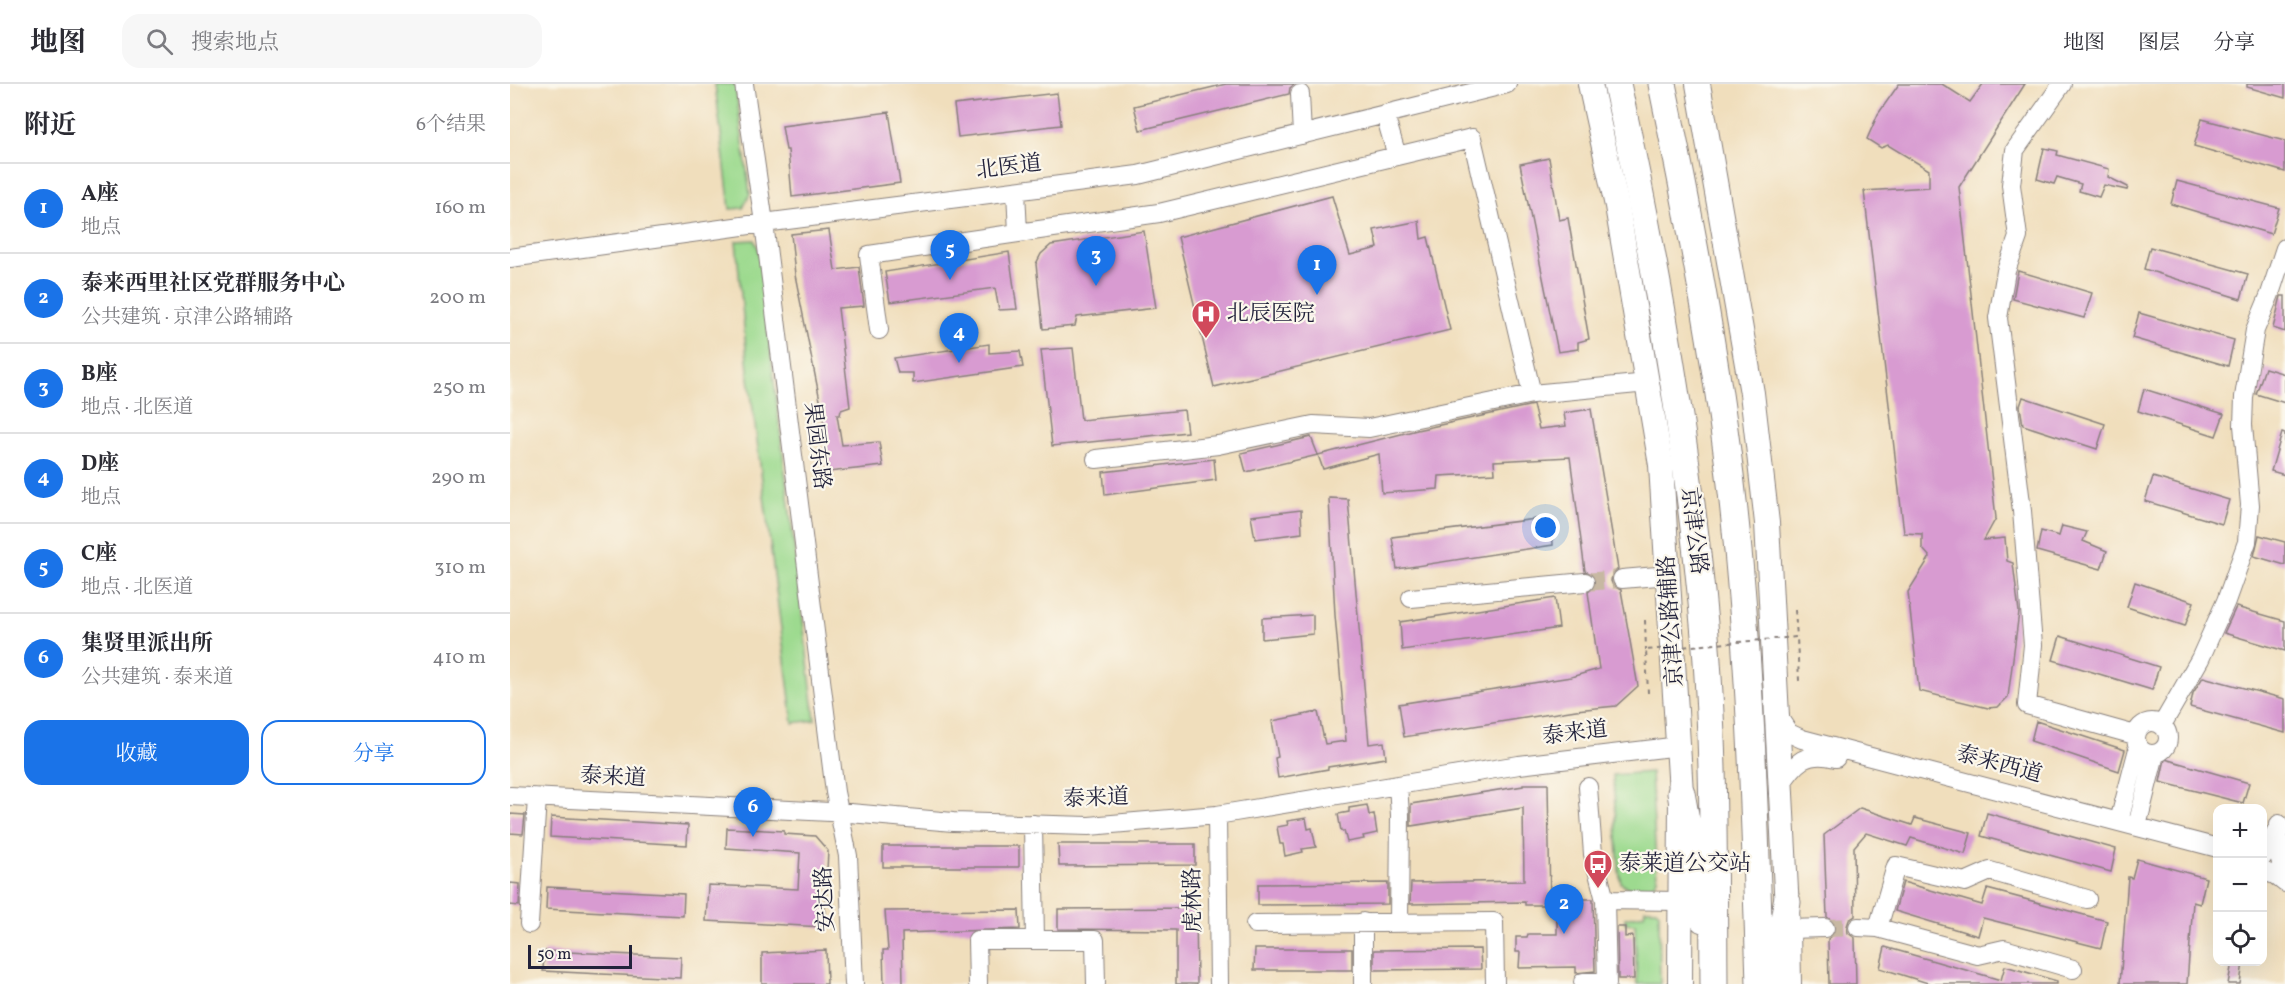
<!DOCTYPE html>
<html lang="zh">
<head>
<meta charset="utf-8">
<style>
	:root { --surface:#fff; --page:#f7f7f7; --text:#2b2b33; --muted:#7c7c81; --line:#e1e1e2; --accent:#1a73e8 }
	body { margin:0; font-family:Vollkorn,"Noto Serif SC",serif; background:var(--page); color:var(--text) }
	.controls { position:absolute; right:18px; bottom:18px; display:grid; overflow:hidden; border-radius:12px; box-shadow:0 6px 24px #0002 }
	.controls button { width:54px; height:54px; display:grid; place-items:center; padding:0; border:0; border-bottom:2px solid var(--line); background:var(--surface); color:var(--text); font:30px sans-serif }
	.scale { position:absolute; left:18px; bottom:15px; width:104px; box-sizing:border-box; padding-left:6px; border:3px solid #22223b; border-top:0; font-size:16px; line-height:21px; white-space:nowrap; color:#22223b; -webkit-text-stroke:4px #fbf7ec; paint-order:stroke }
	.you { position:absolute; left:1036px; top:444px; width:21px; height:21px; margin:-15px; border:4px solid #fff; border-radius:50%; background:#1a73e8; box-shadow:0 0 0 9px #1a73e833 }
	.badge { display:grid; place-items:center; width:39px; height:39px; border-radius:50%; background:var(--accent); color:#fff; font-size:20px; font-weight:700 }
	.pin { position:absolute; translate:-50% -50px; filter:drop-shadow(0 2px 3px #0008) }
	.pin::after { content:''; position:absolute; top:32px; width:21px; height:18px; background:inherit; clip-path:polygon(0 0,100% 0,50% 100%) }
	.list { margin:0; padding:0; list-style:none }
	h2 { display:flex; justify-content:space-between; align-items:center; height:78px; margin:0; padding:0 24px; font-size:26px }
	h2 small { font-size:20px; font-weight:400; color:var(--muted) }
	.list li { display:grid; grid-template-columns:39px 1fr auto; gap:18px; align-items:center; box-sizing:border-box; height:90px; padding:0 24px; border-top:2px solid var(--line) }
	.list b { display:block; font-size:22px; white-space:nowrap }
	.list p { margin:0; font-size:20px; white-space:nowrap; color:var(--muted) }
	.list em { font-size:20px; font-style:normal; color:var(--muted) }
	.actions { display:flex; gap:12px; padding:18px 24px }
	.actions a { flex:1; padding:14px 0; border:2px solid var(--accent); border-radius:18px; text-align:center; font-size:21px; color:var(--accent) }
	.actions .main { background:var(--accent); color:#fff }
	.icon { flex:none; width:33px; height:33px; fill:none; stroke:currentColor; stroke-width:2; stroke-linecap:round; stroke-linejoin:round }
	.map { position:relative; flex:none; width:1775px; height:900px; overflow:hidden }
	header { display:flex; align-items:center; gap:36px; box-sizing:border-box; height:84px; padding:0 30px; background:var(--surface); border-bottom:2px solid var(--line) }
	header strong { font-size:28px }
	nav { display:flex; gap:33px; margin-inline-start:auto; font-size:21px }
	.search { width:420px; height:54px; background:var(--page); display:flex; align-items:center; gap:15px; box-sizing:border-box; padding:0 21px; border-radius:18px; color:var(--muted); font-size:22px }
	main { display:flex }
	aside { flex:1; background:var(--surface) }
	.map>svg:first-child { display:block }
	.green { fill:#9dda8f; stroke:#607e65; stroke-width:1.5 }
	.building { fill:#d89bd1 }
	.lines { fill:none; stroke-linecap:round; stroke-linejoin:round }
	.minor-tunnel { stroke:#c7b8a2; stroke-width:18; stroke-dasharray:18 9; stroke-linecap:butt }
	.minor-casing { stroke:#89807c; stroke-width:20 }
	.major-casing { stroke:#89807c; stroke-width:26 }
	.highway-casing { stroke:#89807c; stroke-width:29 }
	.path { stroke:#89807c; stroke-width:2; stroke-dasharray:4.5 4.5; stroke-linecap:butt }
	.minor { stroke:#fff; stroke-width:18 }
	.major { stroke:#fff; stroke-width:24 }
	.highway { stroke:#fff; stroke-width:27 }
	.path-bridge { stroke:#89807c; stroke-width:2; stroke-dasharray:4.5 4.5; stroke-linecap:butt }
	.labels { text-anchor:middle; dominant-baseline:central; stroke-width:4.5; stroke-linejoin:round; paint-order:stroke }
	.street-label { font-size:22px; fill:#22223b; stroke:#fbf7ec }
	.poi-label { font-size:22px; fill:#22223b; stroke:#fbf7ec; text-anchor:start }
</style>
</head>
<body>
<header>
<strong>地图</strong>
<div class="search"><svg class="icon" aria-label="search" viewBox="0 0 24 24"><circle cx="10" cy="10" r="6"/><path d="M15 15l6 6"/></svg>搜索地点</div>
<nav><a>地图</a><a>图层</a><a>分享</a></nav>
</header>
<main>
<aside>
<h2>附近<small>6个结果</small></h2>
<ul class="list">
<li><span class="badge">1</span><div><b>A座</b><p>地点</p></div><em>160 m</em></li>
<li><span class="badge">2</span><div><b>泰来西里社区党群服务中心</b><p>公共建筑 · 京津公路辅路</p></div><em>200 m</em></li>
<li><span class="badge">3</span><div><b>B座</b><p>地点 · 北医道</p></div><em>250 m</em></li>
<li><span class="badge">4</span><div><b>D座</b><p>地点</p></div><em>290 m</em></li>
<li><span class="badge">5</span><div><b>C座</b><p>地点 · 北医道</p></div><em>310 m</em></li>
<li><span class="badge">6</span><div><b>集贤里派出所</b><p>公共建筑 · 泰来道</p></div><em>410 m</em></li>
</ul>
<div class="actions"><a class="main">收藏</a><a>分享</a></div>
</aside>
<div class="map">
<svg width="1775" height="900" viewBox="0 0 1775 900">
	<rect width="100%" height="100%" fill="#fbf7ec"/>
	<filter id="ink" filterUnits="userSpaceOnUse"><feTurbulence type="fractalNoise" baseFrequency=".0167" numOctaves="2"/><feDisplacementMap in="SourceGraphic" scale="12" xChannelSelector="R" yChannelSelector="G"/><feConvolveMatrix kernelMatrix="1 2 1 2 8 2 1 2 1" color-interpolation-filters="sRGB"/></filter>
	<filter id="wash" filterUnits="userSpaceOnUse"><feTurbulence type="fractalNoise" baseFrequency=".008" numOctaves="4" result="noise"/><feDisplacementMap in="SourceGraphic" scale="24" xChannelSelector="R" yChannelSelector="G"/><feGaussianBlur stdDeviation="1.35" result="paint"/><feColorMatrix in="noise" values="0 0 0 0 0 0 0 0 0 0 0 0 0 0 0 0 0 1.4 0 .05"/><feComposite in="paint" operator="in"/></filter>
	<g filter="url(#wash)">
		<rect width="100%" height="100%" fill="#f0debc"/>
		<path class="green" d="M205,0H225L240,110L233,124L220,125Z
			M244,156L248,164L305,636L283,639L238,286L226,157Z
			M1141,688L1147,795L1142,804H1119L1111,799L1109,787L1103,691Z
			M1135,825H1146L1149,828L1150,900H1127L1125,840L1115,839V834L1134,830Z"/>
		<g id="blocks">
			<path class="building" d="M716,0H785L780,4L779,10L630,46L624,22Z
				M1389,0H1432L1460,18L1473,0H1515L1449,103L1486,434L1474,456L1495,454L1497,477L1503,479L1509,528L1498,613L1488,623L1478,624L1409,607L1398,508L1420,473L1412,464V450L1394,449L1354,107L1419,103V86L1378,61L1371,64L1357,55L1368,30Z
				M1737,0H1775V14L1737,3Z
				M547,9L551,41L448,53L444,21Z
				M379,28L390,99L282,113L278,66H276L272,42Z
				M1692,35L1775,57V88L1684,62Z
				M1534,64L1548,67L1547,71L1599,85L1598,93L1618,103L1617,106L1594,101L1589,113L1569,107L1571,100L1547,93L1544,100L1527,95Z
				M1039,74L1049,136L1058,134L1079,255L1068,258V265L1048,268L1010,80Z
				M1667,97L1769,124L1761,150L1661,120Z
				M822,112L840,171L868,164L864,146L909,137L911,155L918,153L940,246L704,303L668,153Z
				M319,146L325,186L349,183L354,222L328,224L340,323L331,326L330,331H327L332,361L369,358L373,382L318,388L313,331L285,191L281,150Z
				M634,147L646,224L567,233L565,242L533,245L526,180L531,170L541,161Z
				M1640,163L1738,190L1731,215L1634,185Z
				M499,168L507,225L489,226L485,204L380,218L375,188Z
				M1508,187L1582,209L1574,234L1503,215Z
				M1771,212H1775V248L1763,244Z
				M1629,229L1724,256L1718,282L1622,254Z
				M479,260V269L510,267L513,283L403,299V289H388L384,274Z
				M563,264L571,336L674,326L677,348L542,362L531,266Z
				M1755,284L1775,290V319L1746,310Z
				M1634,305L1714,330L1706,352L1628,327Z
				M1513,313L1595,340L1587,365L1513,341L1510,322Z
				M1023,321L1029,345L1056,342L1054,329L1081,325L1108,485L1102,490L1101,497L1103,502L1111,506L1128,602L1106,622L1066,626L894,653L889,620L1061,593L1089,585L1078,508L1085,503L1086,496L1084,491L1075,487L1060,373L984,377L985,389L929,392L928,405L872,409L869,370L813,385L808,371L907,346Z
				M1772,349L1775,350V391L1761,387Z
				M801,353L808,371L736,388L731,369Z
				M704,375L706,396L595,411L593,388Z
				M1643,393L1719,416L1712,440L1635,417Z
				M819,414L838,415L859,660L874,658L876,674L818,683V685L768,694L765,674L768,673L762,637L808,628L815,660L836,657L825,531Z
				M791,426L792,449L745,455L741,432Z
				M1042,433L1043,461L887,485L882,453Z
				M1552,442L1577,448L1573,457L1597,467L1591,485L1527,467L1531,447L1549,452Z
				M1749,451L1775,458V481L1744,472Z
				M1625,498L1684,518L1675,542L1617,523Z
				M1045,514L1049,544L892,566L890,538Z
				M1726,523L1775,537V567L1714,549Z
				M803,531V550L752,555V534Z
				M1550,552L1649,583L1642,606L1543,576Z
				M1693,593L1775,615V649L1680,623L1683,609Z
				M1526,637L1615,666L1609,687L1521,657Z
				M1655,675L1739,699L1733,719L1650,698Z
				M1013,700H1038L1040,821H1015V818L900,820L901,799L1014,797L1013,724L901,742V720L1013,702Z
				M857,721L859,731L864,730L867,749L853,752L854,755L837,758L834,747H831L828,730L839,728V724Z
				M1350,724L1402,741L1405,734L1461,749L1455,770L1401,754L1397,762L1356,749L1344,763L1345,832L1339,836L1337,842L1338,849L1345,854L1346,900H1319L1318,855L1325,850L1326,843L1324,838L1317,833L1314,751Z
				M1477,729L1606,765L1601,788L1471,752Z
				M0,730L15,731L13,750L0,749Z
				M41,733L178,741L177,761L40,753Z
				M796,734L798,745L802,744L806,763L792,765L793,768L775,772L773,760H770L767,743L778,741L777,737Z
				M217,744L274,747V750L305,752L318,767L314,843L196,837L198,801L288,805L290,769L216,764Z
				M548,760H685V781L549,782Z
				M373,762H509V783H373Z
				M1627,775L1696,794L1690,820L1683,818L1677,900H1610L1618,793L1622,794Z
				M1393,798L1472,821L1477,805L1597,837L1591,864L1473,834L1468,852L1385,827Z
				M0,799L10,800L9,822L0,821Z
				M878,799V820L748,821V800Z
				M37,803L174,810L173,832L36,825Z
				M1066,815H1083L1085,887L1066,889V883L1009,884L1010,868H1006V853H1017L1018,850H1047V817H1066Z
				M686,824L687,900H666V846L548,845V825Z
				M509,826L510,845L392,849L393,900H374L373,866H378L375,827Z
				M1107,843H1115V853L1123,852L1124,895H1108Z
				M1375,863L1491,896L1495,882L1547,897V900H1421L1370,884Z
				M745,865H842V886H744Z
				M970,865L971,885L864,886V866Z
				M316,866L317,900H252V869Z
				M34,867L171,873L170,894L33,887Z
				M1722,878H1733L1730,900H1718Z"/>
		</g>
	</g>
	<g filter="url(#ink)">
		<use href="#blocks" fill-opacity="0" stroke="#89807c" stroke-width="1.5"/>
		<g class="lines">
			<path class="minor-tunnel" d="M1075,498L1112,495
				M1315,844L1348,843"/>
			<g class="minor-casing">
				<path id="minor" d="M234,0L254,139L325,708L338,772L344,900
					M1552,0L1505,66L1501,101L1508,153L1496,187L1488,234L1512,427L1523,561L1517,621L1625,651
					M790,10L792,51
					M875,31L887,72
					M508,149L649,129L962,54L1022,310L1138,299
					M0,174L254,139L628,91L997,0
					M369,246L359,171L508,149L506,107
					M586,375L708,361L803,341L859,344L1022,310
					M1112,495L1159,491
					M901,514L1075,498
					M1267,631L1279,649L1292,655L1708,764
					M1626 654a16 16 0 1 1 32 0a16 16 0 1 1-32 0Z
					M1652,641L1690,575L1716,517L1737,458L1740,421L1733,341L1734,313L1745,246L1760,210L1775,164
					M888,701L890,731L889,838
					M1270,702C1285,678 1296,666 1326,674
					M1078,703L1083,770L1095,816L1097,900
					M0,712L340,729L443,738L579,742L707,731L1009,681L1170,662
					M707,731L709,900
					M1609,737L1628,665
					M523,740L525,856
					M1769,740L1768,767L1775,795
					M1627,742L1645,670
					M1752,774L1766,747
					M1752,787L1765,791L1775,799
					M1095,816L1169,817
					M853,838V900
					M19,840L27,714
					M745,840L984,838L985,900
					M1348,843L1368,844L1468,871L1494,865L1563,885
					M1368,844L1386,782L1455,798L1480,787L1577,815
					M1278,845L1315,844
					M1073,898H1097
					M468,900L467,856H585L586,900"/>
			</g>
			<g class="major-casing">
				<path id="major" d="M1080,0L1107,122L1151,381L1171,709L1170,900
					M1188,0L1242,309L1257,439L1278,845L1279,900"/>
			</g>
			<g class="highway-casing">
				<path id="highway" d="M1107,0C1146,178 1178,359 1194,540C1205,660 1203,780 1204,900
					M1152,0C1179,129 1204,259 1220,391C1240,560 1245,730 1250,900
					M1171,709L1182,769L1188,817L1193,835
					M1265,900L1277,818"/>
			</g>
			<path class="path" d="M1285,526L1287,553
				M1135,536L1136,566"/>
			<use href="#minor" class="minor"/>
			<use href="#major" class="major"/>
			<use href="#highway" class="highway"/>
			<path class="path-bridge" d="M1138,609L1136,566L1287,553L1289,597"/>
		</g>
	</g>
	<defs>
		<g id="hospital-pin" transform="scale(1.5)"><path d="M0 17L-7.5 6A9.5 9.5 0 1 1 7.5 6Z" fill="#d1495b" stroke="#fbf7ec"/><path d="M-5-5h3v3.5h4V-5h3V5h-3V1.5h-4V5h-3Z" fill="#fff"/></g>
		<g id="bus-pin" transform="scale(1.5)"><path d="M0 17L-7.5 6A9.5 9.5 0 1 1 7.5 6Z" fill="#d1495b" stroke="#fbf7ec"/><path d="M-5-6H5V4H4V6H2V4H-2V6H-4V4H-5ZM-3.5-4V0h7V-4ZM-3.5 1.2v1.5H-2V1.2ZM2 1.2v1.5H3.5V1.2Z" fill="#fff"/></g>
	</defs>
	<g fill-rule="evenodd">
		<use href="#hospital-pin" x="696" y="230"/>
		<use href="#bus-pin" x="1088" y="780"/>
	</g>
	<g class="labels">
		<g class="street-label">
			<text transform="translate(499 84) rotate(-7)">北医道</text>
			<text transform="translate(306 362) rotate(83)">果园东路</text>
			<text transform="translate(1183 447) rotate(83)">京津公路</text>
			<text transform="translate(1162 537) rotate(-94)">京津公路辅路</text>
			<text transform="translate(1065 650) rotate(-7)">泰来道</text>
			<text transform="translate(1489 681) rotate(15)">泰来西道</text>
			<text transform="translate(103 694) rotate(3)">泰来道</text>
			<text transform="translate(586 715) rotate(-2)">泰来道</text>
			<text transform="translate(316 815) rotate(-93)">安达路</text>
			<text transform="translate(684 816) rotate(-91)">虎林路</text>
		</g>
		<g class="poi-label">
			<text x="717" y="230">北辰医院</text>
			<text x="1109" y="780">泰莱道公交站</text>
		</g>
	</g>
</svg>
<div class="controls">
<button>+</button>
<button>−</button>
<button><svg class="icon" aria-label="locate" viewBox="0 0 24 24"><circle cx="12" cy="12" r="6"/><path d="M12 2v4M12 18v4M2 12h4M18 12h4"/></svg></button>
</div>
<div class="scale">50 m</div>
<div class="you"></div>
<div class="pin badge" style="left:807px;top:211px">1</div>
<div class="pin badge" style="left:1054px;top:850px">2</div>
<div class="pin badge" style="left:586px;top:202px">3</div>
<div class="pin badge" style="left:449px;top:279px">4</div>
<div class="pin badge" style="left:440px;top:196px">5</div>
<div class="pin badge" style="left:243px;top:753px">6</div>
</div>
</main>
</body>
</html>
